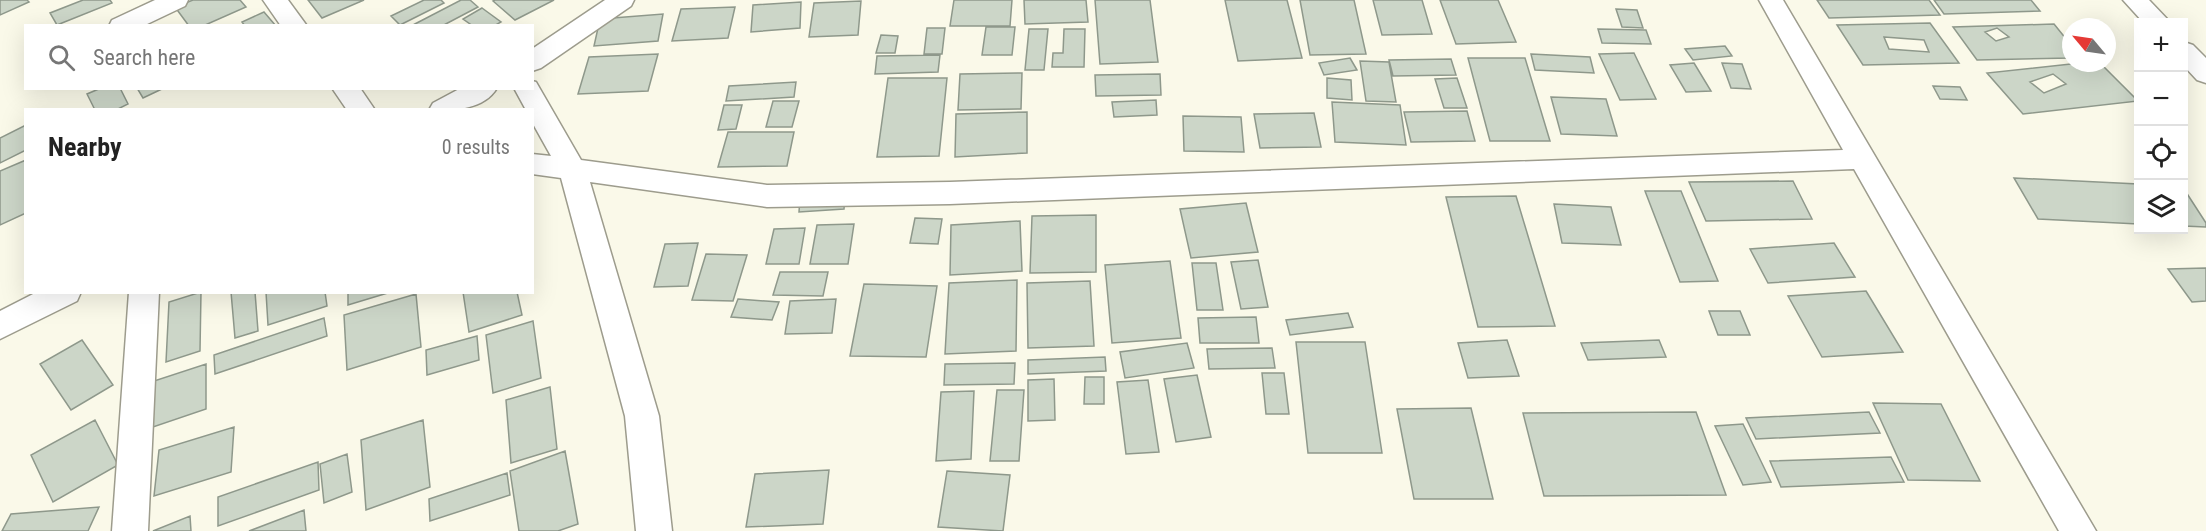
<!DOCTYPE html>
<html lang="en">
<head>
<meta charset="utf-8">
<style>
	:root { --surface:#fff; --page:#f6f6f6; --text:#222; --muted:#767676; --line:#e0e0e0 }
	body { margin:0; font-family:"Roboto Condensed",sans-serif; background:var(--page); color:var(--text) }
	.controls { position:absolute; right:18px; top:18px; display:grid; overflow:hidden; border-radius:0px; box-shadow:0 6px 24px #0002 }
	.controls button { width:54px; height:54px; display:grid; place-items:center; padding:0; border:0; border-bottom:2px solid var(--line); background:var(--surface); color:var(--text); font:30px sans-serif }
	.compass { position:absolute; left:2062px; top:18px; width:54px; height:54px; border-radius:50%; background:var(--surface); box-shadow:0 6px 24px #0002; rotate:299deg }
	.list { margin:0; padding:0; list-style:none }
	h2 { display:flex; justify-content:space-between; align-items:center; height:78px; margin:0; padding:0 24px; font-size:26px }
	h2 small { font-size:20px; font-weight:400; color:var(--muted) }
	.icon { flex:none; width:33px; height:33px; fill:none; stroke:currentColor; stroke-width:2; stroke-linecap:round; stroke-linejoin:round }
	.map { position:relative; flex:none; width:2206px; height:531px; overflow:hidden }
	.search { position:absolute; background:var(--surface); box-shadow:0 6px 24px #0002; left:24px; top:24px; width:510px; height:66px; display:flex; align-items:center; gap:15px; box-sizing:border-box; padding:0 21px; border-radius:0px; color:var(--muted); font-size:22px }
	.panel { position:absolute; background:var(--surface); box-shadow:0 6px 24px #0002; left:24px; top:108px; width:510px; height:186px; border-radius:0px }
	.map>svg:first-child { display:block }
	.building { fill:#ccd6c8; stroke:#8e988b; stroke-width:1.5; fill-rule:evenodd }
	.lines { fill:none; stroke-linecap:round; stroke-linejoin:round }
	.street-casing { stroke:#9d9c8d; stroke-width:3 }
	.street { fill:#fff; fill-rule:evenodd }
</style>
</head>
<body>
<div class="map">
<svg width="2206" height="531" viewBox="0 0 2206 531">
	<rect width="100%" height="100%" fill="#faf9e9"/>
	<path class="building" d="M0,0H27L29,2L0,15Z
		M83,0H110L112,3L57,25L50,13Z
		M193,0H240L246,7L203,26H189L175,7Z
		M308,0H364L322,18Z
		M424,0H441L444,3L400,25L391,16Z
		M461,0H470L478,7L442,26H411Z
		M554,0L515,20L493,1L495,0Z
		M954,0H1012L1010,26H950Z
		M1024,0H1086L1088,22L1025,24Z
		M1095,0H1150L1158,62L1100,64Z
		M1225,0H1287L1302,58L1238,61Z
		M1300,0H1354L1366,54L1310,55Z
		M1373,0H1422L1432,34L1382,35Z
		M1440,0H1498L1516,42L1456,44Z
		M1817,0H1929L1940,15L1829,18Z
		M1934,0H2031L2040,11L1944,14Z
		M861,1L858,35L809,37L814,3Z
		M801,2L800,28L751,32L753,5Z
		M735,7L728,38L672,41L681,9Z
		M482,8L501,22L494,26H473L463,19Z
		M1616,9L1637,10L1643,28L1622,27Z
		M264,12L276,26H245L242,22Z
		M663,14L658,41L594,46L600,19Z
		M1930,23L1959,63L1863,65L1837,25ZM1884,37L1924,40L1929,52L1889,49Z
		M2054,24L2071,45V58L1977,60L1953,27ZM1997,28L2009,37L1996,41L1985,32Z
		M986,27H1015L1012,55H982Z
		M927,28H945L942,54H924Z
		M1029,29H1048L1044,70H1025Z
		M1064,29H1085L1084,67H1052L1053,53H1063Z
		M1598,29L1646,30L1651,44L1602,43Z
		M881,35L898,36L895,53H876Z
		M1725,46L1732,56L1693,60L1685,49Z
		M1634,53L1656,99L1620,100L1599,54Z
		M658,54L648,91L578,94L589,57Z
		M1531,54L1590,57L1594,73L1535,70Z
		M940,55L938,72L875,74L877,56Z
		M1350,58L1357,70L1324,75L1319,63Z
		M1468,58H1525L1550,141H1490Z
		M1451,59L1456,75L1393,76L1389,60Z
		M1360,61L1389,62L1396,102L1366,101Z
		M1694,63L1711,91L1686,92L1670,65Z
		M1722,63L1742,64L1751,89L1731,88Z
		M2080,63H2100L2138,101L2023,114L1987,73ZM2053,74L2066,84L2044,93L2030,82Z
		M1022,73L1021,109L958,110L960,74Z
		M1160,74L1161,95L1096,96L1095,75Z
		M888,78H947L939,156L877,157Z
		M1327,78L1351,80L1352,100L1327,98Z
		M1457,78L1467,108H1444L1435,79Z
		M796,82L794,97L726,101L729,86Z
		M1933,86L1960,87L1967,100L1940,99Z
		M101,88H120L128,104L116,110H95L87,94Z
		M137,88H164L143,98Z
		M1551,97L1606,99L1617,136L1561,134Z
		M1156,100L1157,115L1114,117L1112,102Z
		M773,101H799L792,127H766Z
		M1332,102L1400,105L1406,145L1335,142Z
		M724,105H742L736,129L718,130Z
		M1467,111L1475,141L1411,142L1404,112Z
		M1027,112V153L955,157L956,114Z
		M1314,113L1321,147L1260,148L1254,114Z
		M1183,116L1241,117L1244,152L1184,151Z
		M26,125V150L0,163V138Z
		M728,132H794L787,166L718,167Z
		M26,160V213L0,225V171Z
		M2014,178L2138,184V224L2038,219Z
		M1793,181L1812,219L1706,221L1689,182Z
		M2184,189L2206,223V227L2184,226Z
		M1645,191H1681L1718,281L1680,282Z
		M845,195L844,209L799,212L800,198Z
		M1516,196L1555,326L1478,327L1446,197Z
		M1246,203L1258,252L1191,258L1180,209Z
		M1554,204L1611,207L1621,245L1562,243Z
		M1096,215V272L1030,273L1032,216Z
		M915,218L942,219L938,244L910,243Z
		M1020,221L1022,271L950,275L951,225Z
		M854,224L848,264H810L817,225Z
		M805,228L799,264H766L774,229Z
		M698,243L688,286L654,287L665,244Z
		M1834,243L1855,277L1768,283L1750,249Z
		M706,254L747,255L733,301L692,300Z
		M1258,260L1268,307L1241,309L1231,262Z
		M1170,261L1181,338L1112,343L1105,265Z
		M1192,263H1216L1223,310H1197Z
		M2206,268V301L2192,302L2168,269Z
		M780,272H828L823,296L773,295Z
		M1017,280L1016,351L945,354L949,283Z
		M1090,281L1094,346L1028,348L1027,283Z
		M864,284L937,286L926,357L850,356Z
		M1866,291L1903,352L1822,357L1788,296Z
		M201,292L200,351L166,362L169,302Z
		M231,292H255L258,331L235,338Z
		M266,292H325L327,306L268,325Z
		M348,292H391L348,305Z
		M463,292H517L522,315L469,332Z
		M416,294L421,347L347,370L344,315Z
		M738,299L779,302L772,320L731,317Z
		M836,299L832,333L785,334L790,301Z
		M1709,311H1740L1750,335H1718Z
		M1348,313L1353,327L1290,335L1286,320Z
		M1256,317L1259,343H1200L1198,318Z
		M324,318L327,336L215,374L214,355Z
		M533,321L541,378L493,393L486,335Z
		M477,336L479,360L427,375L426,350Z
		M82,340L113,385L71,410L40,364Z
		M1507,340L1519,376L1468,378L1458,343Z
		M1659,340L1666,357L1588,360L1581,343Z
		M1296,342H1365L1382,453H1308Z
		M1187,343L1194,368L1125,378L1120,352Z
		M1272,348L1275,368L1209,369L1207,349Z
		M1105,357L1106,371L1028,374V360Z
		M1015,363L1014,384L944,385L945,364Z
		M206,364V409L153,427L154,381Z
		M1262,373H1284L1289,414H1266Z
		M1197,375L1211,437L1176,442L1164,379Z
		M1085,377H1104V404H1084Z
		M1054,379L1055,420L1028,421V380Z
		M1148,380L1159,452L1126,454L1117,382Z
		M550,387L557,449L511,463L506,400Z
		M997,390H1024L1019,461H990Z
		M974,391L971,459L936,461L941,392Z
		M1873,403L1941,404L1980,481L1908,480Z
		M1471,408L1493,499H1414L1397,409Z
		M1696,412L1726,495L1544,496L1523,413Z
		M1869,412L1880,433L1756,439L1746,418Z
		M95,420L118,465L53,502L31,455Z
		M423,420L430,487L366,510L361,440Z
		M1743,424L1771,482L1743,485L1715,426Z
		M234,427L231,472L154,496L159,450Z
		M565,451L578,524L558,531H519L510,471Z
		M347,454L352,492L324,503L320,464Z
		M1891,457L1904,482L1781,487L1770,461Z
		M318,462L319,490L218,526V497Z
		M829,470L823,524L746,527L755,474Z
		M947,471L1010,475L1003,531L938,527Z
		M507,473L510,495L430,521L429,499Z
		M99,507L88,531H2L11,514Z
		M304,510L306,531H249Z
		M190,516L191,531H153Z"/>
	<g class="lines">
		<g class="street-casing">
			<path id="street" d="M155,0H188L185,6L143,26H109L112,20Z
				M263,0H288L307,26H281Z
				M605,0H634L631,6L541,68L532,71V49Z
				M1759,0H1783L2096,531H2059L1854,169L950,204L767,207L590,182L659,416L672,531H636L625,416L561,178L532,174V154L551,156L532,122V110H526L514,88H532V81L536,82L581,160L767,185L950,182L1843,150Z
				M2123,0H2149L2170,22H2143Z
				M2184,42L2193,45L2206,58V83L2197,80L2184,66Z
				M332,88H360L375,110H347Z
				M461,88H497C483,111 452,110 429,110L433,103Z
				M37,292H81L77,301L0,339V311Z
				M129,292H159L148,531H112Z"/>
		</g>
		<use href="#street" class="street"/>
	</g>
</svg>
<div class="controls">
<button>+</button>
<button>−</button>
<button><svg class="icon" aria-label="locate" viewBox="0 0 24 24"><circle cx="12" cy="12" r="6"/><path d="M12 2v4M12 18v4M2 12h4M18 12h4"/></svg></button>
<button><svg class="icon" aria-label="layers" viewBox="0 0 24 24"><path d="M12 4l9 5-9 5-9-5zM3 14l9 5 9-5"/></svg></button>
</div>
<svg class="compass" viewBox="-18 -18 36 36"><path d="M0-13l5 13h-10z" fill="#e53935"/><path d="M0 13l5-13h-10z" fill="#767676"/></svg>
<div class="search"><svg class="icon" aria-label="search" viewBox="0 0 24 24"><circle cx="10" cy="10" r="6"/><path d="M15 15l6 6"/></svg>Search here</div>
<section class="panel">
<h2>Nearby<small>0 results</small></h2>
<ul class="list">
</ul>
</section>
</div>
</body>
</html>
